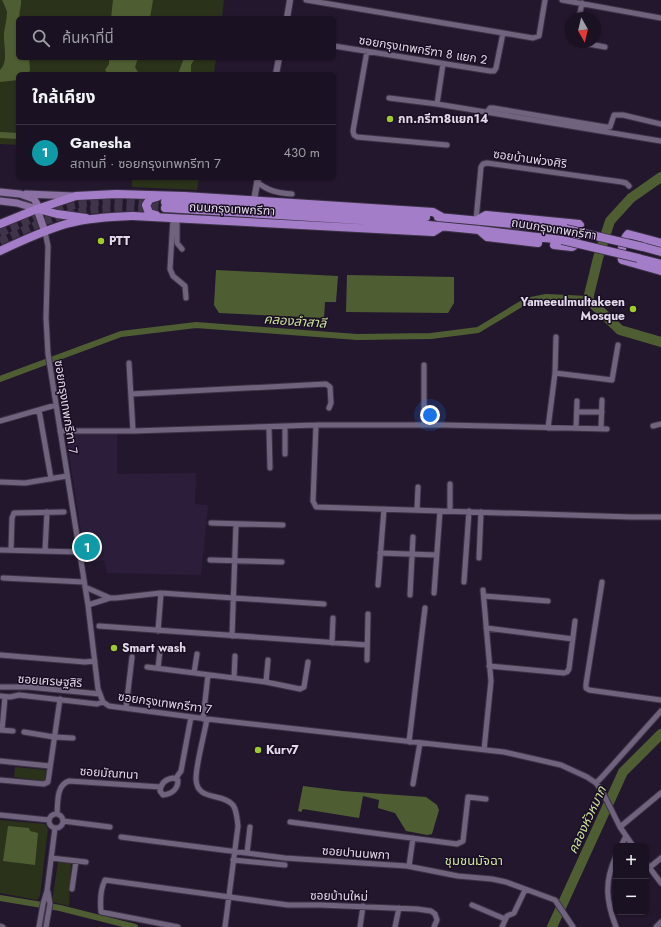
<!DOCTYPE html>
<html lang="th">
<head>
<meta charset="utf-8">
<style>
	:root { --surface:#1a1122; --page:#271f2f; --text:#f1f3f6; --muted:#9f9da5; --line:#383140; --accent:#9fca2c }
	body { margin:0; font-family:Jost,"Noto Sans Thai",sans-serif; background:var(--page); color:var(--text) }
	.controls { position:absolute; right:12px; bottom:12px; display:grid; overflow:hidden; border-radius:6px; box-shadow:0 1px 3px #0004 }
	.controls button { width:36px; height:36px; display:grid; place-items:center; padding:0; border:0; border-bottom:1px solid var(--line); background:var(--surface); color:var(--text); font:20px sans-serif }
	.compass { position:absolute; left:565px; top:12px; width:36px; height:36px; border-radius:50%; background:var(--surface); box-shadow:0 1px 3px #0004; rotate:172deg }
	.you { position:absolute; left:430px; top:415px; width:14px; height:14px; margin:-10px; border:3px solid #fff; border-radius:50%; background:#1a73e8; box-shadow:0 0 0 6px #1a73e833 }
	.badge { display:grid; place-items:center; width:26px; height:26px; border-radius:50%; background:var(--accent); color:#fff; font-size:13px; font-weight:700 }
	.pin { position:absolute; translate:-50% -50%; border:2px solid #fff; box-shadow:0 1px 4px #0006 }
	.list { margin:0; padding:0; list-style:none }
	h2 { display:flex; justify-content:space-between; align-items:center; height:52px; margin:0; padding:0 16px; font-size:17px }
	h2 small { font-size:13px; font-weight:400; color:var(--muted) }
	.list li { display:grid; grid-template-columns:26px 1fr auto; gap:12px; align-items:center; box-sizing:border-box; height:56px; padding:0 16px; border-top:1px solid var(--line) }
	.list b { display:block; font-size:15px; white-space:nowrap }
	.list p { margin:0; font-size:13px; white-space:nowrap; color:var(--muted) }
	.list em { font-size:13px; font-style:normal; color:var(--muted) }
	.icon { flex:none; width:22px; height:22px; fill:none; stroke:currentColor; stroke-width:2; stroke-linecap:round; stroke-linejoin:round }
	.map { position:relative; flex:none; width:661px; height:927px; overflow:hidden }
	.search { position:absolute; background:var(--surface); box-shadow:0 1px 3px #0004; left:16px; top:16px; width:320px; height:44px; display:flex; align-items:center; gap:10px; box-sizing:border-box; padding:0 14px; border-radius:6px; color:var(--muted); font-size:15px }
	.panel { position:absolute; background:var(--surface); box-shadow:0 1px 3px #0004; left:16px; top:72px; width:320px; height:108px; border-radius:6px }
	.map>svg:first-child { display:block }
	.built { fill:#2c1d3a }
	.green { fill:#2a321a }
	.water { fill:#4f5e32 }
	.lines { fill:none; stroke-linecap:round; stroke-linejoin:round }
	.canal { stroke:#4f5e32; stroke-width:6 }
	.river { stroke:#4f5e32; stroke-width:10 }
	.primary-tunnel { stroke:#40344a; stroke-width:8; stroke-dasharray:8 4; stroke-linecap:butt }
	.minor-casing { stroke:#3c3245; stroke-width:7 }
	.tertiary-casing { stroke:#3c3245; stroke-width:8 }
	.secondary-casing { stroke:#3c3245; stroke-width:9 }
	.primary-casing { stroke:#3c3245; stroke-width:10 }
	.minor { stroke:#70637e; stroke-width:5 }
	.tertiary { stroke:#70637e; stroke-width:6 }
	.secondary { stroke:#8a70a3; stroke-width:7 }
	.primary { stroke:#a47dc8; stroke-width:8 }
	.primary-bridge-casing { stroke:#3c3245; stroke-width:10; stroke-linecap:butt }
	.primary-bridge { stroke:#a47dc8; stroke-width:8 }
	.poi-dot { fill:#9fca2c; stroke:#1a0e24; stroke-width:1.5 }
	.labels { text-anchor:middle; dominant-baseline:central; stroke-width:3; stroke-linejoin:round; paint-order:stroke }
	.street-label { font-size:12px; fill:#e2daea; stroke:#1a0e24 }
	.poi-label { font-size:12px; font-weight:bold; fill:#e2daea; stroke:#1a0e24; text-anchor:start }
	.water-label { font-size:13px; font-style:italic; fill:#c9e39a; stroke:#1a0e24 }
	.neighbourhood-label { font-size:13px; fill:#c9e39a; stroke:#1a0e24 }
</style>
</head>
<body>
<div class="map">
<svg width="661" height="927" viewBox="0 0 661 927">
	<rect width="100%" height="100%" fill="#23172e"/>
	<path class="built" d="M117,432V474L196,473L195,504L208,505L201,575L107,573L104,560L86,563L66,435Z"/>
	<path class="green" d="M0,0H224L222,18H18V58H216L214,74H18V145L0,144Z
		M132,178H199L197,190L132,187Z
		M15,767L46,770L45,781L14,777Z
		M0,820L45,824L48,829L40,896L37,900L0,893Z
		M58,862H71L69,906L52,902Z"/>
	<path class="water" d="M2,0H21C22,6 18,13 20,18H18V58H29L30,70L28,74H18V80L0,82V70C9,62 3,44 4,33C5,26 7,19 7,12C6,8 4,4 2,0Z
		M113,0H153L150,18H111Z
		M109,58H138L135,67L139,74H108L105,70L109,64Z
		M184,58H195L191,65V74H178Z
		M216,270L338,276L336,302H325L324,318L219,313L214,305Z
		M347,275L454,277V303L448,313L346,312Z
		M303,786L343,791L426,797L437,805L439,810L432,834L427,835L406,831L395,813L378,808L379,800L363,796L359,818L303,809L301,812L298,811Z
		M8,826L29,828L30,831L38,833L35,865L3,861Z"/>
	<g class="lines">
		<path class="canal" d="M0,135L18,136
			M0,379L121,334L196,325L357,337L431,336L478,330L526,301L546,297L588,299
			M0,898L60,908L135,927"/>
		<path class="river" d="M661,177L631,198L610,221L598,258L588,299L620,330L661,342
			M552,927L623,772L661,734"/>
		<path class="primary-tunnel" d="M0,233C26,222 53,208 82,204C109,200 138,201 165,202
			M0,241C24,230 47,219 72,213C103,206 134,208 165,208"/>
		<g class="minor-casing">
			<path id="minor" d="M306,0L533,38L539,36L545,0
				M562,0L661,18
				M579,18L582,3
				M578,42L605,47
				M334,46L490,71H494L496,68L503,33
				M367,51L353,131L354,135L357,137L447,145
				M389,98L437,104L661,141
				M437,104L443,64
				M487,112L490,108H493L606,127H610L614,115H623L661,124
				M257,182C268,191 278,193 292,194
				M173,218L170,269L173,276L185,286L186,298
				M177,218V243L182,249
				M476,220L481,167L483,164L487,163L622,182L626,183L629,186
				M45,232L48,246L46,318L48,354L88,605L98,689L103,702L109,706L207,719L504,752L561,765L587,777L596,783L602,791L620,827L633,846
				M129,363L133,431
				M555,373L612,380L618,345
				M131,394L326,384L330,387L331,403L329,408
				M39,410L51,479
				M577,412H602
				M0,421L56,405
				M316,425L313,501L316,507L631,517H661
				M424,425V365
				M653,426L661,424
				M285,427V454
				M269,428L270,468
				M548,428L555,373L556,337
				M576,428L577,401
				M601,429L602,400
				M60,431H133L316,425H444L607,429
				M0,482L25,483L67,476
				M450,484V511
				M417,510L418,487
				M211,523L283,525
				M0,550L79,552
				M11,550L12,518L14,513L64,512
				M45,551L47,512
				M380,553L437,555
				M479,558L481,512
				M210,560L282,562
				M3,578L84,582
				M464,582L469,511
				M602,582L586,684V688L589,690L661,700
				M378,585L384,509
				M85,587L110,598H116L161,593L324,604
				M483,590L491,681L484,750
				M434,593L440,511
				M410,595L413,537
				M484,596L548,601
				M88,605L110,598
				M99,626L367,645
				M486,628L573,639
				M158,631L161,593
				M232,636L236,524
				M332,643L333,618
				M0,655L85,662L95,661
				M367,660L368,614
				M489,666L564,673L567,672L569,669L575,621
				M147,667L266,682L300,689L304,687L308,662
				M158,668L160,651
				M194,673L197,654
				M234,678L235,656
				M266,682L268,660
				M0,687H28L100,694
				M0,696L10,697L19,695L97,704L103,702
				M126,708L132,657
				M203,719L208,675
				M207,719C204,736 196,764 196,779C197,802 222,792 233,805C237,811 237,819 238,826L225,927
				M0,730L13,731
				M2,730L5,697
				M24,732L54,737L73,738
				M409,742L425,608
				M0,761L50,766
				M173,778L178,780C178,789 172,794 163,795L160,791C161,783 166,779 173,778Z
				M176,778L181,771L191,717
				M0,780L44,784L48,782L60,699
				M596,783L602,777L661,711
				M413,784L420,743
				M49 821a7 7 0 1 1 14 0a7 7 0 1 1-14 0Z
				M57,814C58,803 56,785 69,781L161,787
				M0,815L49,820
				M63,821L110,827
				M290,822L457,844L463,841L468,797L486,799
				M620,827L661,793
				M121,837L285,858L407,866L458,876L492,879L506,882L555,900L573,927
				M621,846L626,836
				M247,853L250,827
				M51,858L86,862
				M233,860L285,865
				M646,863L661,883
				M409,866L413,838
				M649,868L661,858
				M72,889L76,861
				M472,905L505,919
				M0,926L3,927
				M39,927L43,904L47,891L55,828
				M46,927L50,904L48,892
				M178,927L101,912C100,901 100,890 105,880L288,905H320L417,909L431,911L435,914L437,920L434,927
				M360,927L363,906
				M395,927L399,908
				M502,927L507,916L514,913L525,890
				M616,927C606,901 604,882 616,856
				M656,927L661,922"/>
		</g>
		<g class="tertiary-casing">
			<path id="tertiary" d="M287,18L290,0
				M276,74L279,58
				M254,200L258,178"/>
		</g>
		<g class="secondary-casing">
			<path id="secondary" d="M0,192L20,194L34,199L37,204V209L45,232
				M26,194L74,196
				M0,201L17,203L37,209"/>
		</g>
		<g class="primary-casing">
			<path id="primary" d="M165,202L426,217
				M165,208L408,223L479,230L562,240
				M38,209L57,214L86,218
				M156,215L149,213L146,205L150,199L157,197
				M438,217L566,229
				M479,219L486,215L579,224L580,225L574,246L572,247L554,245
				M0,224L37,209L76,196L116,194L184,196L433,212L442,217
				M479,230L487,237L538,243
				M661,243L628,234C623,239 620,253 622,260L661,271
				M643,247L661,252
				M0,251C21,241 43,231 66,224C87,218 111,217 133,216L433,232L441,227
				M638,258L661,264"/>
		</g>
		<use href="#minor" class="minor"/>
		<use href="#tertiary" class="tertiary"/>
		<use href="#secondary" class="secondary"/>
		<use href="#primary" class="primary"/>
		<g class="primary-bridge-casing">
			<path id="primary-bridge" d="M566,229L643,247
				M562,240L638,258"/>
		</g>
		<use href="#primary-bridge" class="primary-bridge"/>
	</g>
	<g class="poi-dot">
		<circle cx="390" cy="119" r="4"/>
		<circle cx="101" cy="241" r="4"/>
		<circle cx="633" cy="309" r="4"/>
		<circle cx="114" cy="648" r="4"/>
		<circle cx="258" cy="750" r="4"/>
	</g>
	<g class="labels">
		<g class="street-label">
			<text transform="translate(423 50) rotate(9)">ซอยกรุงเทพกรีฑา 8 แยก 2</text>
			<text transform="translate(530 159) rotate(8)">ซอยบ้านพ่วงศิริ</text>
			<text transform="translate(232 209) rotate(3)">ถนนกรุงเทพกรีฑา</text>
			<text transform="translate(554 229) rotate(9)">ถนนกรุงเทพกรีฑา</text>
			<text transform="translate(66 407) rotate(81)">ซอยกรุงเทพกรีฑา 7</text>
			<text transform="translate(50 681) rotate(4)">ซอยเศรษฐสิริ</text>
			<text transform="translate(165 703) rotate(8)">ซอยกรุงเทพกรีฑา 7</text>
			<text transform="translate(109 773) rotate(4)">ซอยมัณฑนา</text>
			<text transform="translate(356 853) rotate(4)">ซอยปานนพภา</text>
			<text transform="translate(339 896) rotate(1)">ซอยบ้านใหม่</text>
		</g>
		<g class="poi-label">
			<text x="398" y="119">กท.กรีฑา8แยก14</text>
			<text x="109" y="241">PTT</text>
			<text x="625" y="302" text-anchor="end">Yameeulmultakeen<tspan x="625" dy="14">Mosque</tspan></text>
			<text x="122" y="648">Smart wash</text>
			<text x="266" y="750">Kurv7</text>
		</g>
		<g class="water-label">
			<text transform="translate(295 321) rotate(4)">คลองลำสาลี</text>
			<text transform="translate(587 820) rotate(-65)">คลองหัวหมาก</text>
		</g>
		<g class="neighbourhood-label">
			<text x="474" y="860">ชุมชนมัจฉา</text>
		</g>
	</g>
</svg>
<div class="controls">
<button>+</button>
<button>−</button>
</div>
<svg class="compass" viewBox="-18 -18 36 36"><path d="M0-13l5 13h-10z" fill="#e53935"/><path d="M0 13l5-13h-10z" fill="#9f9da5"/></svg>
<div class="you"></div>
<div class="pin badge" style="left:87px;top:547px;background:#0f9aa8">1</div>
<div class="search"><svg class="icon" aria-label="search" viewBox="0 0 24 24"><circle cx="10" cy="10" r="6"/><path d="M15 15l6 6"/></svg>ค้นหาที่นี่</div>
<section class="panel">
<h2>ใกล้เคียง<small></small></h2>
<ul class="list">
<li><span class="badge" style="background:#0f9aa8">1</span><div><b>Ganesha</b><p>สถานที่ · ซอยกรุงเทพกรีฑา 7</p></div><em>430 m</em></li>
</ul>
</section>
</div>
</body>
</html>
